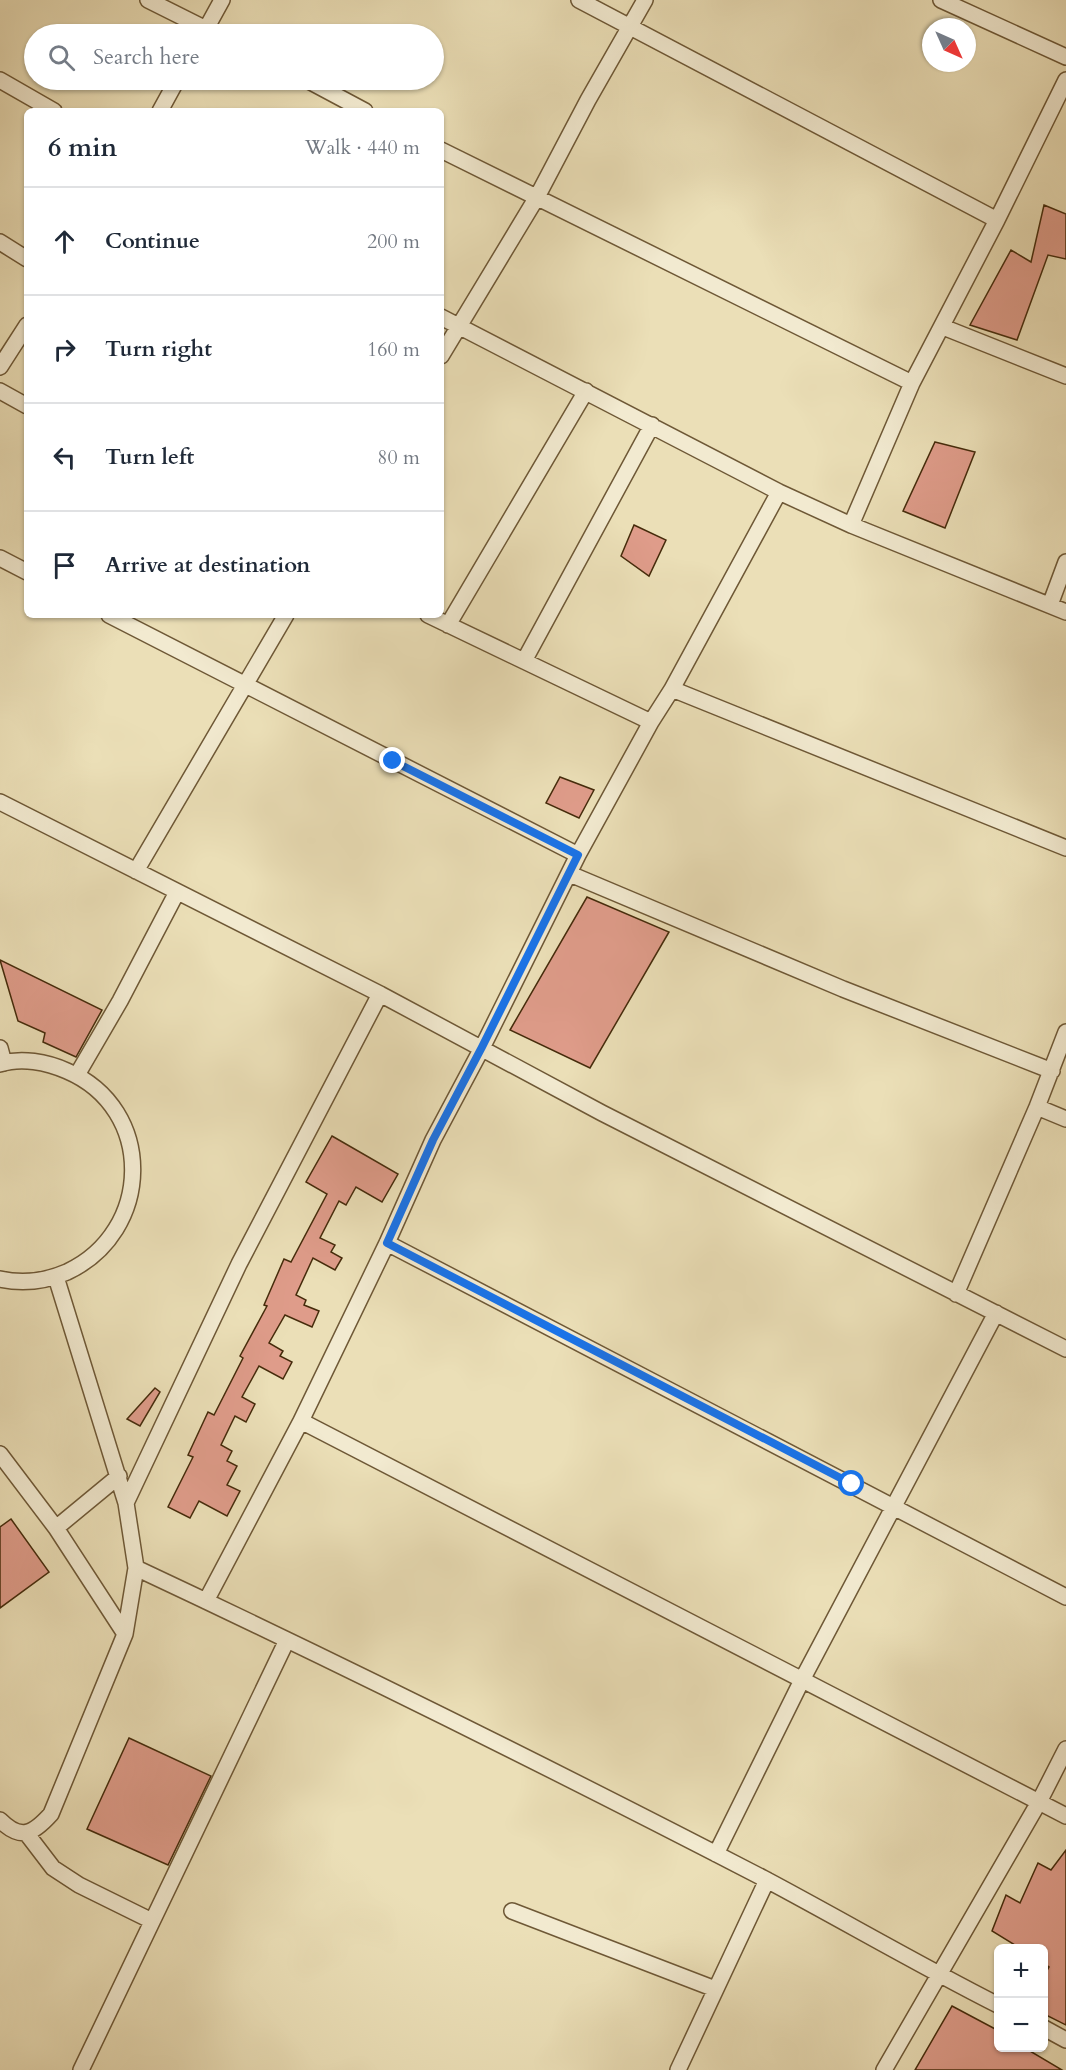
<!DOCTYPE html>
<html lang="en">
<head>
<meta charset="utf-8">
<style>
	:root { --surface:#fff; --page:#f2f2f3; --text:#1f2937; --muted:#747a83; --line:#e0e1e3 }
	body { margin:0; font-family:Cardo,serif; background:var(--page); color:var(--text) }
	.controls { position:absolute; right:18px; bottom:18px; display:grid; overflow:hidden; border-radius:9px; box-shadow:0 2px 4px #0004 }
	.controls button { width:54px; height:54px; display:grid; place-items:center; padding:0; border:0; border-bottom:2px solid var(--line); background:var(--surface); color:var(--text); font:30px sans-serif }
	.compass { position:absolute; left:922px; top:18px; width:54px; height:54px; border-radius:50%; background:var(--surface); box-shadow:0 2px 4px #0004; rotate:135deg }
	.stop { position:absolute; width:18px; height:18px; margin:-14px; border:4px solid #1a73e8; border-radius:50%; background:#fff }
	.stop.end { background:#1a73e8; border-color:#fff; box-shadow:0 2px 6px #0008 }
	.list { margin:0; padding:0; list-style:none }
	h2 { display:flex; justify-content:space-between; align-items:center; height:78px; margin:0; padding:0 24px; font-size:26px }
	h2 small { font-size:20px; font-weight:400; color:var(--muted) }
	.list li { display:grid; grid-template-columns:39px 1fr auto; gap:18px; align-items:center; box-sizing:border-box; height:108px; padding:0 24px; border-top:2px solid var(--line) }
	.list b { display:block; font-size:22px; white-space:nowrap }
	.list em { font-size:20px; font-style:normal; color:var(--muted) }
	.icon { flex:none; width:33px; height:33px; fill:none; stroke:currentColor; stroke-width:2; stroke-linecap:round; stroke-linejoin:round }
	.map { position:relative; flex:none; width:1066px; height:2070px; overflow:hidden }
	.search { position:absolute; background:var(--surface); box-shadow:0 2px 4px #0004; left:24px; top:24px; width:420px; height:66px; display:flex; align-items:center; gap:15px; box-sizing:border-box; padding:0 21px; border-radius:33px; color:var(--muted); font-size:22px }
	.panel { position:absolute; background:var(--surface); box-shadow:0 2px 4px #0004; left:24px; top:108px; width:420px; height:510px; border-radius:9px }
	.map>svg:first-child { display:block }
	.building { fill:#df9c8a; stroke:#452b0b; stroke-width:1.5 }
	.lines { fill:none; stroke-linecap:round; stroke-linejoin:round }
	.minor-casing { stroke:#6e5836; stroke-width:18 }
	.minor { stroke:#f2ead0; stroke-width:15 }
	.route { stroke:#1a73e8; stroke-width:8 }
</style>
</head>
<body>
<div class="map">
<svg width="1066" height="2070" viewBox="0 0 1066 2070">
	<rect width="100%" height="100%" fill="#ebdfb7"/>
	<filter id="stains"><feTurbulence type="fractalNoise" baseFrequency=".00333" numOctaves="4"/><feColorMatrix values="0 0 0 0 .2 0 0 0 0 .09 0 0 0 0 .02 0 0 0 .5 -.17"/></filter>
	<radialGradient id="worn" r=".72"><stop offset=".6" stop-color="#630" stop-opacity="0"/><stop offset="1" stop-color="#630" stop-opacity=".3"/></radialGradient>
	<path class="building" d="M1044,205L1066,214V259L1048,255L1017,340L970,325L1011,250L1031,262Z
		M935,442L975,452L945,528L903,511Z
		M634,525L666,540L649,576L621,556Z
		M560,777L594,790L579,818L546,803Z
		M587,897L669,932L590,1068L510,1030Z
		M0,960L102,1010L76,1057L43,1042L45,1033L18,1021Z
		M332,1136L398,1174L382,1202L356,1187L346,1205L339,1201L320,1238L335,1245L331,1252L342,1258L335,1270L313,1258L296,1295L306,1300L304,1305L319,1311L312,1327L285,1315L269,1343L283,1351L280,1356L292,1362L283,1379L259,1366L242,1397L255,1404L246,1422L235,1416L221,1445L232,1451L227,1461L237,1466L227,1485L240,1491L227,1516L199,1501L190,1518L168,1507L193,1457L188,1455L208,1412L214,1415L243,1358L240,1356L267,1306L264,1305L284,1259L291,1262L327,1194L306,1182Z
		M155,1388L160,1392L140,1426L127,1419Z
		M11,1519L49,1572L0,1608V1527Z
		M129,1738L211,1776L168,1865L87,1829Z
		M1066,1850V2025L1044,2014V1976L1049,1967L1044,1963V1948H1020L992,1931L1006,1895L1020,1903L1038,1863L1051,1870Z
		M952,2006L999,2031V2048H1025L1062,2070H915Z"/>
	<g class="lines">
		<g class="minor-casing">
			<path id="minor" d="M148,0L206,29L222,0
				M579,0L997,220
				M941,0L1066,57
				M0,80L54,111
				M307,80L365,111
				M1066,80L997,220L912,383L851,525L1066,612
				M160,111L177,80
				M441,150L912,383
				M0,242L27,259
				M441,317L779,492L851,525
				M943,327L1066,376
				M441,356L537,197L588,100L645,0
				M0,367L27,325
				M0,391L27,406
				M0,558L27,572
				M1050,605L1066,562
				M109,615L578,855
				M428,615L651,722
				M448,625L586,391
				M524,661L652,425
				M672,689L1066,848
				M0,802L380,994L602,1113L1066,1349
				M136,871L286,615
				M570,874L843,989L1052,1071
				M0,1048L4,1063
				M0,1064C21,1057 47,1062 67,1071C156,1109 153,1232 67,1272C46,1281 22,1284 0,1279
				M77,1075L120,1001L177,892
				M1037,1107L1066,1119
				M387,1243L1066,1597
				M956,1294L1037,1107L1066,1032
				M301,1421L1066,1816
				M0,1454L56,1528L125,1634
				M126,1503L239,1264L380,994
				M56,1528L119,1476
				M136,1568C347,1667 556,1771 763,1878C842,1920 919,1965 998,2005
				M206,1601L301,1421L387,1243L433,1140L482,1048L578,855L651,722L672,689L779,492
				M0,1820C21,1841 33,1834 51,1814L125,1634L136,1568L126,1503L56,1277
				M27,1834L53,1868L79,1885L152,1921
				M716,1854L802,1680L996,1313
				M512,1911L715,1989
				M1044,2028L1066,2040
				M81,2070L287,1640
				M678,2070L767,1880
				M884,2070L1039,1802L1066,1749"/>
		</g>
		<use href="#minor" class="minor"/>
	</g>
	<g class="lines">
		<path class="route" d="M393,761L578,855L482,1047L433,1140L387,1243L852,1484"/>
	</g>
	<rect width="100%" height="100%" filter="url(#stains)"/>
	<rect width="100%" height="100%" fill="url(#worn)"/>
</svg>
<div class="controls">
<button>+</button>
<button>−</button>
</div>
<svg class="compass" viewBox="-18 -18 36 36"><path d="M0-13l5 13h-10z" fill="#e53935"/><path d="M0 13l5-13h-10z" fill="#747a83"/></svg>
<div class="stop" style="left:852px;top:1484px"></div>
<div class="stop end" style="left:393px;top:761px"></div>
<div class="search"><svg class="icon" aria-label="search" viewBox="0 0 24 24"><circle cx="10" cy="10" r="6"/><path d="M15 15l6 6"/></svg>Search here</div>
<section class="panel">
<h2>6 min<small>Walk · 440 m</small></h2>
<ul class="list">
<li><svg class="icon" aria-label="ahead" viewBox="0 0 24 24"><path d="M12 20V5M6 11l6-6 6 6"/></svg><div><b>Continue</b></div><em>200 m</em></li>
<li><svg class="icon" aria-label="right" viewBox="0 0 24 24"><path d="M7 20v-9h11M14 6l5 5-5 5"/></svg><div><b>Turn right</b></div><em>160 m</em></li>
<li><svg class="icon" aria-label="left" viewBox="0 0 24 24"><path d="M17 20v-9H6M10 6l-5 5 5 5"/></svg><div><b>Turn left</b></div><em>80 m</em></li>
<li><svg class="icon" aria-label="arrive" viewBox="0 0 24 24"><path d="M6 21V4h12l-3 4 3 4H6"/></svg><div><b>Arrive at destination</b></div></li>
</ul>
</section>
</div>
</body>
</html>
